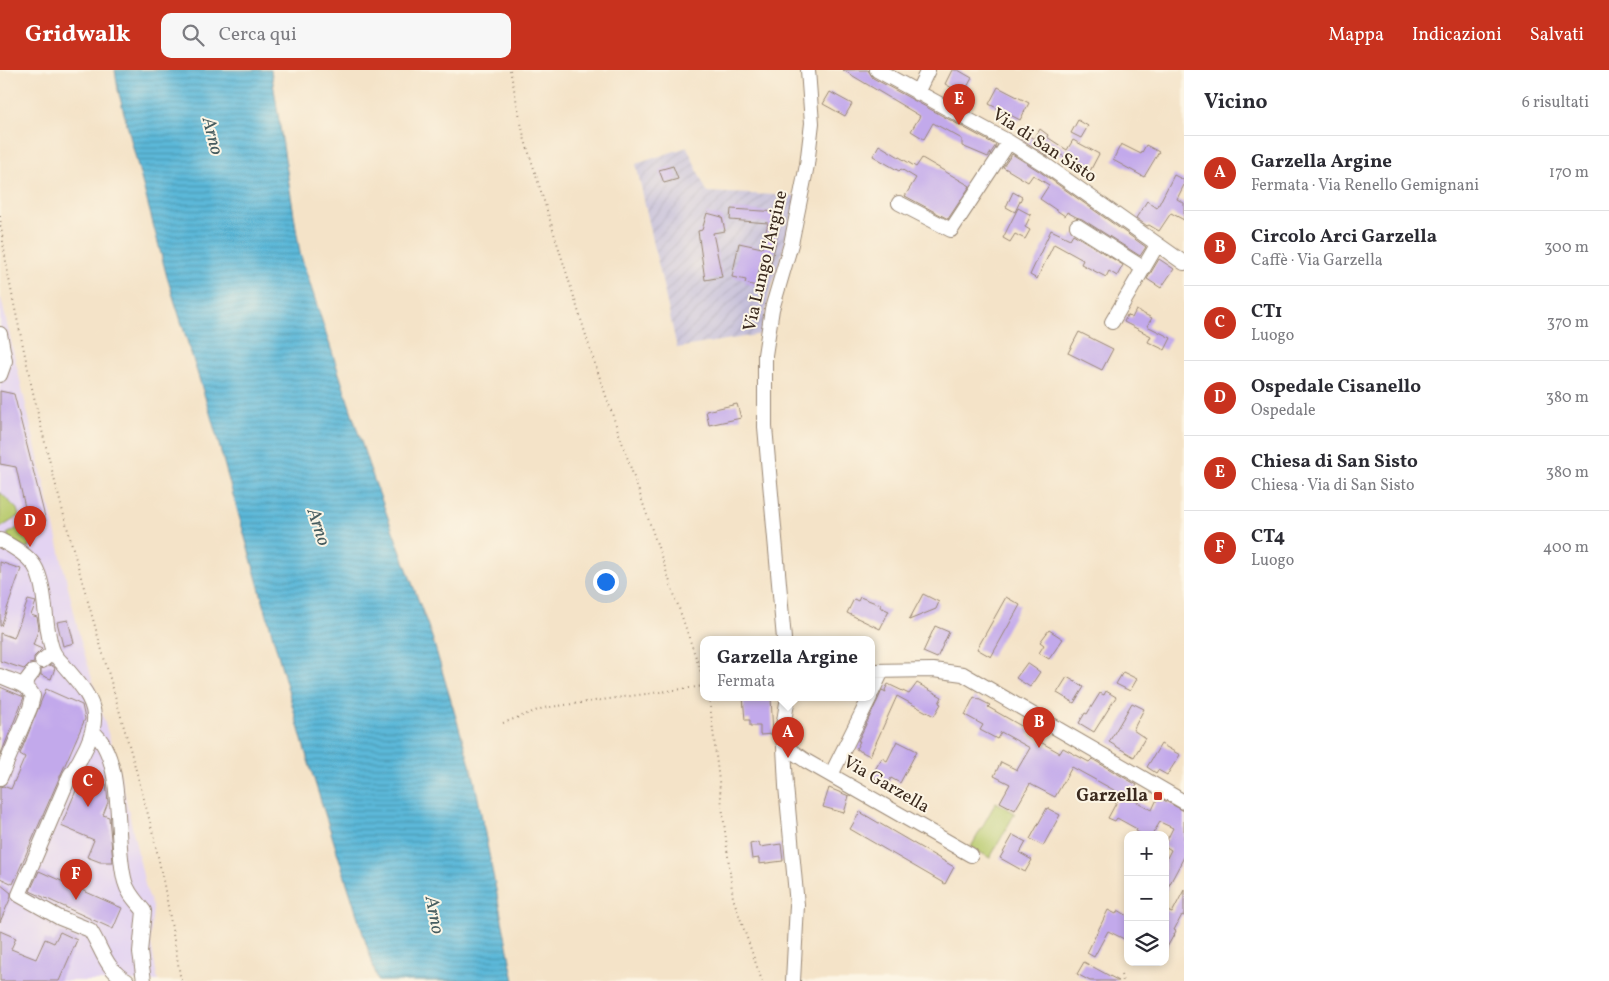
<!DOCTYPE html>
<html lang="it">
<head>
<meta charset="utf-8">
<style>
	:root { --surface:#fff; --page:#f7f7f7; --text:#2b2b33; --muted:#7c7c81; --line:#e1e1e2; --accent:#c8321e }
	body { margin:0; font-family:Vollkorn,serif; background:var(--page); color:var(--text) }
	.controls { position:absolute; right:15px; bottom:15px; display:grid; overflow:hidden; border-radius:10px; box-shadow:0 2px 8px #0003 }
	.controls button { width:45px; height:45px; display:grid; place-items:center; padding:0; border:0; border-bottom:1px solid var(--line); background:var(--surface); color:var(--text); font:25px sans-serif }
	.you { position:absolute; left:605px; top:511px; width:18px; height:18px; margin:-12px; border:4px solid #fff; border-radius:50%; background:#1a73e8; box-shadow:0 0 0 8px #1a73e833 }
	.badge { display:grid; place-items:center; width:32px; height:32px; border-radius:50%; background:var(--accent); color:#fff; font-size:16px; font-weight:700 }
	.pin { position:absolute; translate:-50% -41px; filter:drop-shadow(0 1px 2px #0008) }
	.pin::after { content:''; position:absolute; top:26px; width:18px; height:15px; background:inherit; clip-path:polygon(0 0,100% 0,50% 100%) }
	.popup { position:absolute; left:700px; top:566px; width:175px; height:65px; box-sizing:border-box; display:grid; place-content:center; border-radius:10px; background:var(--surface); filter:drop-shadow(0 1px 4px #0005); font-size:16px; white-space:nowrap; color:var(--muted) }
	.popup b { font-size:19px; color:var(--text) }
	.popup::after { content:''; position:absolute; left:50%; top:100%; margin-left:-10px; border:10px solid transparent; border-top-color:var(--surface) }
	.list { margin:0; padding:0; list-style:none }
	h2 { display:flex; justify-content:space-between; align-items:center; height:65px; margin:0; padding:0 20px; font-size:21px }
	h2 small { font-size:16px; font-weight:400; color:var(--muted) }
	.list li { display:grid; grid-template-columns:32px 1fr auto; gap:15px; align-items:center; box-sizing:border-box; height:75px; padding:0 20px; border-top:1px solid var(--line) }
	.list b { display:block; font-size:19px; white-space:nowrap }
	.list p { margin:0; font-size:16px; white-space:nowrap; color:var(--muted) }
	.list em { font-size:16px; font-style:normal; color:var(--muted) }
	.icon { flex:none; width:28px; height:28px; fill:none; stroke:currentColor; stroke-width:2; stroke-linecap:round; stroke-linejoin:round }
	.map { position:relative; flex:none; width:1184px; height:911px; overflow:hidden }
	header { display:flex; align-items:center; gap:30px; box-sizing:border-box; height:70px; padding:0 25px; background:var(--accent); color:#fff }
	header strong { font-size:24px }
	nav { display:flex; gap:28px; margin-inline-start:auto; font-size:18px }
	.search { width:350px; height:45px; background:var(--page); display:flex; align-items:center; gap:12px; box-sizing:border-box; padding:0 18px; border-radius:10px; color:var(--muted); font-size:19px }
	main { display:flex }
	aside { flex:1; background:var(--surface) }
	.map>svg:first-child { display:block }
	.built { fill:#e3d3f2 }
	.industrial { fill:url(#industrial-furrows) }
	.green { fill:#b8ca6d; stroke:#7a7a46 }
	.water { fill:url(#water-rules); stroke:#4b717c }
	.building { fill:#c2a9eb }
	.lines { fill:none; stroke-linecap:round; stroke-linejoin:round }
	.minor-casing { stroke:#988673; stroke-width:16 }
	.path { stroke:#988673; stroke-width:2; stroke-dasharray:1 4; stroke-linecap:butt }
	.minor { stroke:#fff; stroke-width:14 }
	.poi-dot { fill:#c8321e; stroke:#fcf5e5; stroke-width:2 }
	.labels { text-anchor:middle; dominant-baseline:central; stroke-width:4; stroke-linejoin:round; paint-order:stroke }
	.street-label { font-size:18px; fill:#3b2a1e; stroke:#fcf5e5 }
	.poi-label { font-size:18px; font-weight:bold; fill:#3b2a1e; stroke:#fcf5e5; text-anchor:end }
	.water-label { font-size:19px; font-style:italic; fill:#465c5f; stroke:#fcf5e5 }
</style>
</head>
<body>
<header>
<strong>Gridwalk</strong>
<div class="search"><svg class="icon" aria-label="search" viewBox="0 0 24 24"><circle cx="10" cy="10" r="6"/><path d="M15 15l6 6"/></svg>Cerca qui</div>
<nav><a>Mappa</a><a>Indicazioni</a><a>Salvati</a></nav>
</header>
<main>
<div class="map">
<svg width="1184" height="911" viewBox="0 0 1184 911">
	<defs>
		<pattern id="industrial-furrows" width="10" height="10" patternUnits="userSpaceOnUse" patternTransform="scale(1.25)"><rect width="10" height="10" fill="#c6c0da"/><path d="M-1 1l2-2M0 10L10 0M9 11l2-2" fill="none" stroke="#aba5bb"/></pattern>
		<pattern id="water-rules" width="6" height="5" patternUnits="userSpaceOnUse" patternTransform="scale(1.25)"><rect width="6" height="5" fill="#5bb8d9"/><path d="M0 2.5h6" fill="none" stroke="#4c96af"/></pattern>
	</defs>
	<rect width="100%" height="100%" fill="#fcf5e5"/>
	<filter id="ink" filterUnits="userSpaceOnUse"><feTurbulence type="fractalNoise" baseFrequency=".02" numOctaves="2"/><feDisplacementMap in="SourceGraphic" scale="10" xChannelSelector="R" yChannelSelector="G"/><feConvolveMatrix kernelMatrix="1 2 1 2 8 2 1 2 1" color-interpolation-filters="sRGB"/></filter>
	<filter id="wash" filterUnits="userSpaceOnUse"><feTurbulence type="fractalNoise" baseFrequency=".0096" numOctaves="4" result="noise"/><feDisplacementMap in="SourceGraphic" scale="20" xChannelSelector="R" yChannelSelector="G"/><feGaussianBlur stdDeviation="1.12" result="paint"/><feColorMatrix in="noise" values="0 0 0 0 0 0 0 0 0 0 0 0 0 0 0 0 0 1.4 0 .05"/><feComposite in="paint" operator="in"/></filter>
	<g filter="url(#wash)">
		<rect width="100%" height="100%" fill="#f4e3c8"/>
		<path class="built" d="M0,224L80,568L121,708L146,819L153,838L150,869L158,911H0Z"/>
		<path class="industrial" d="M687,77L707,122L797,126L785,175L769,225L762,264L677,278L636,94Z"/>
		<path class="green" d="M0,422L17,439L19,446L0,458Z
			M21,456L26,459L30,474L28,478C21,476 9,471 7,464Z
			M996,732L1015,743L990,788L971,777Z"/>
		<path class="water" d="M115,0H271L300,183L369,396L432,567L474,708L514,911H378L306,684L210,343L167,207L118,20Z"/>
		<g id="blocks">
			<path class="building" d="M843,0H868L873,8L996,75L988,87L962,76V69L933,53L924,69L911,61L920,46Z
				M952,0H958L972,8L965,21L955,16L954,19L945,14Z
				M998,17L1029,33L1020,50L989,34Z
				M830,22L852,34L845,46L823,34Z
				M1078,50L1088,56L1081,68L1071,63Z
				M1040,59L1048,65L1047,67L1067,80L1073,70L1099,84L1090,101L1054,81L1049,87L1021,69L1025,63L1034,69Z
				M1121,74L1141,84L1146,75L1159,82L1144,107L1113,90Z
				M879,75L916,97L922,88L970,116L948,149L905,126L916,108L901,99L899,101L873,86Z
				M1012,84L1039,101L1146,177L1140,186L1082,149L1076,147L1067,142L1065,146L1040,129L1049,115L1033,105L1028,112L1003,97Z
				M673,96L678,109L664,113L659,100Z
				M1174,105L1184,110V115L1177,129L1184,133V150L1171,143L1159,161L1149,155L1147,156L1136,148L1147,131L1157,138Z
				M1013,122L1022,127L1015,142L1006,137Z
				M1018,138L1031,145L1025,157L1030,160L1025,169L1015,164L1010,172L1003,168Z
				M731,139L779,142L775,158L779,159L771,194L761,191L756,216L745,213L746,210L732,207L739,173L762,178L768,153L730,150Z
				M707,143L722,147L725,161L713,163L722,207L705,210L698,161L702,160Z
				M1051,160L1070,169L1073,164L1123,195L1117,206L1109,201L1106,207L1081,194L1083,190L1054,174L1037,209L1030,205Z
				M1159,189L1174,199L1161,218L1147,209Z
				M1136,240L1152,248L1147,256L1171,268L1165,280L1148,272L1151,266L1124,252L1127,245L1132,248Z
				M1079,262L1113,279L1102,300L1068,283Z
				M0,321L14,324L46,451L34,455L28,451L16,397L0,394Z
				M737,334L741,348L709,355L706,341Z
				M0,492L21,499L1,556H0Z
				M923,524L939,532L936,539L909,550Z
				M860,527L881,535L880,537L889,541L880,559L847,543L854,529L858,531Z
				M1006,527L1020,535L991,587L977,579Z
				M28,530L36,532L31,545L37,547L39,558L33,575L42,579L34,587V593L29,594L24,599L0,591V563L14,568Z
				M68,550L74,573L63,576L57,552Z
				M935,556L949,562L937,588L923,582Z
				M1049,560L1063,569L1049,589L1039,583L1044,575L1040,572Z
				M1027,593L1040,602L1030,617L1016,608Z
				M51,595L55,598L51,609L41,605V599Z
				M1123,602L1137,609L1130,621L1116,614Z
				M1067,607L1084,617L1074,633L1057,623Z
				M917,613L942,627L939,633L941,634L934,646L897,626L870,686L856,679L860,671H858L879,627L882,620L886,622L885,620L888,614L909,624Z
				M0,617L24,627L0,686Z
				M46,619L82,635L85,649L13,814L0,808V717L3,716L11,719L25,687L20,684Z
				M1106,621L1116,627L1094,662L1079,653L1085,643L1087,644L1100,623L1104,625Z
				M743,627H771L773,664L760,665V656H750V650H745Z
				M974,627L990,635L988,637L1030,661L1028,665L1060,683L1063,678L1089,692L1092,689L1137,715L1130,728L1152,740L1158,727L1184,741V787L1165,823V792L1171,780L1165,776V774L1173,758L1160,752L1152,765H1143L1136,761L1137,759L1117,748L1115,751L1108,748L1121,724L1072,697L1055,727L1030,714L1015,740L1000,732L1010,714L994,706L1001,692L1017,700L1030,678L1001,662L997,669L980,660L983,655L965,645Z
				M1132,633L1144,639L1133,660L1145,668L1134,687L1109,672Z
				M897,671L917,681L900,713L891,708L888,714L884,711L882,712L871,706L882,688L887,691Z
				M1161,674L1180,685L1167,705L1158,700L1156,703L1147,697Z
				M83,704L106,714L108,732L103,745L109,747L113,792H100L87,787L94,770L61,756Z
				M829,718L849,726L844,743L823,737Z
				M1047,738L1060,745L1043,776L1030,769Z
				M860,742L954,797L945,814L850,759Z
				M1013,765L1026,772L1020,783L1032,790L1025,802L1000,788Z
				M759,772L760,777L781,774L783,791L759,794V788L752,789L750,774Z
				M39,801L122,838L113,859L30,821Z
				M0,814L11,823V827L0,852Z
				M1184,820V846L1182,845L1174,860L1176,861L1165,881V840L1172,843Z
				M1108,840L1116,844L1118,840L1128,846V871L1108,861L1094,887L1087,883Z
				M0,861L16,868L11,879L36,889L45,869L54,873L60,862L77,870L59,911H0Z
				M1084,892L1119,911H1090L1077,904Z"/>
		</g>
	</g>
	<g filter="url(#ink)">
		<use href="#blocks" fill-opacity="0" stroke="#988673" stroke-width="1"/>
		<g class="lines">
			<g class="minor-casing">
				<path id="minor" d="M877,0L1009,72L1044,94L1184,193
					M917,23L928,0
					M899,133L951,160L1009,72
					M1077,156L1143,198
					M1112,252L1157,175
					M0,264L5,291L0,305
					M0,470C12,476 26,484 34,495C48,517 43,557 53,581C55,586 59,590 62,593C75,609 92,625 94,645C96,663 80,691 70,705L19,825L60,848L90,860C102,878 105,899 127,911
					M784,569L765,357V285L772,239L791,174L807,95L812,53L808,0
					M42,591L53,582
					M872,601L933,600L963,604L1184,732
					M0,606C11,611 28,614 33,626L30,638L0,708
					M23,615L33,602
					M872,622L882,601
					M788,627L783,657L786,716L797,835L793,911
					M92,661C127,689 113,770 125,812C128,824 137,832 144,841L140,882L144,911
					M784,676L806,691L971,785
					M831,705L870,627"/>
			</g>
			<path class="path" d="M510,0L524,67L593,288L704,611
				M0,146C5,201 19,255 30,309C63,458 111,604 150,752C163,804 172,858 181,911
				M709,627L733,828L762,911
				M503,653L543,638L704,616
				M1121,905L1123,911"/>
			<use href="#minor" class="minor"/>
		</g>
	</g>
	<rect class="poi-dot" x="1153" y="721" width="10" height="10" rx="2.5"/>
	<g class="labels">
		<g class="street-label">
			<text transform="translate(1044 76) rotate(33)">Via di San Sisto</text>
			<text transform="translate(766 191) rotate(-77)">Via Lungo l'Argine</text>
			<text transform="translate(886 715) rotate(30)">Via Garzella</text>
		</g>
		<g class="poi-label">
			<text x="1148" y="726">Garzella</text>
		</g>
		<g class="water-label">
			<text transform="translate(212 66) rotate(76)">Arno</text>
			<text transform="translate(318 457) rotate(72)">Arno</text>
			<text transform="translate(434 845) rotate(79)">Arno</text>
		</g>
	</g>
</svg>
<div class="controls">
<button>+</button>
<button>−</button>
<button><svg class="icon" aria-label="layers" viewBox="0 0 24 24"><path d="M12 4l9 5-9 5-9-5zM3 14l9 5 9-5"/></svg></button>
</div>
<div class="you"></div>
<div class="pin badge" style="left:788px;top:688px">A</div>
<div class="popup"><b>Garzella Argine</b>Fermata</div>
<div class="pin badge" style="left:1039px;top:678px">B</div>
<div class="pin badge" style="left:88px;top:737px">C</div>
<div class="pin badge" style="left:30px;top:477px">D</div>
<div class="pin badge" style="left:959px;top:55px">E</div>
<div class="pin badge" style="left:76px;top:830px">F</div>
</div>
<aside>
<h2>Vicino<small>6 risultati</small></h2>
<ul class="list">
<li><span class="badge">A</span><div><b>Garzella Argine</b><p>Fermata · Via Renello Gemignani</p></div><em>170 m</em></li>
<li><span class="badge">B</span><div><b>Circolo Arci Garzella</b><p>Caffè · Via Garzella</p></div><em>300 m</em></li>
<li><span class="badge">C</span><div><b>CT1</b><p>Luogo</p></div><em>370 m</em></li>
<li><span class="badge">D</span><div><b>Ospedale Cisanello</b><p>Ospedale</p></div><em>380 m</em></li>
<li><span class="badge">E</span><div><b>Chiesa di San Sisto</b><p>Chiesa · Via di San Sisto</p></div><em>380 m</em></li>
<li><span class="badge">F</span><div><b>CT4</b><p>Luogo</p></div><em>400 m</em></li>
</ul>
</aside>
</main>
</body>
</html>
